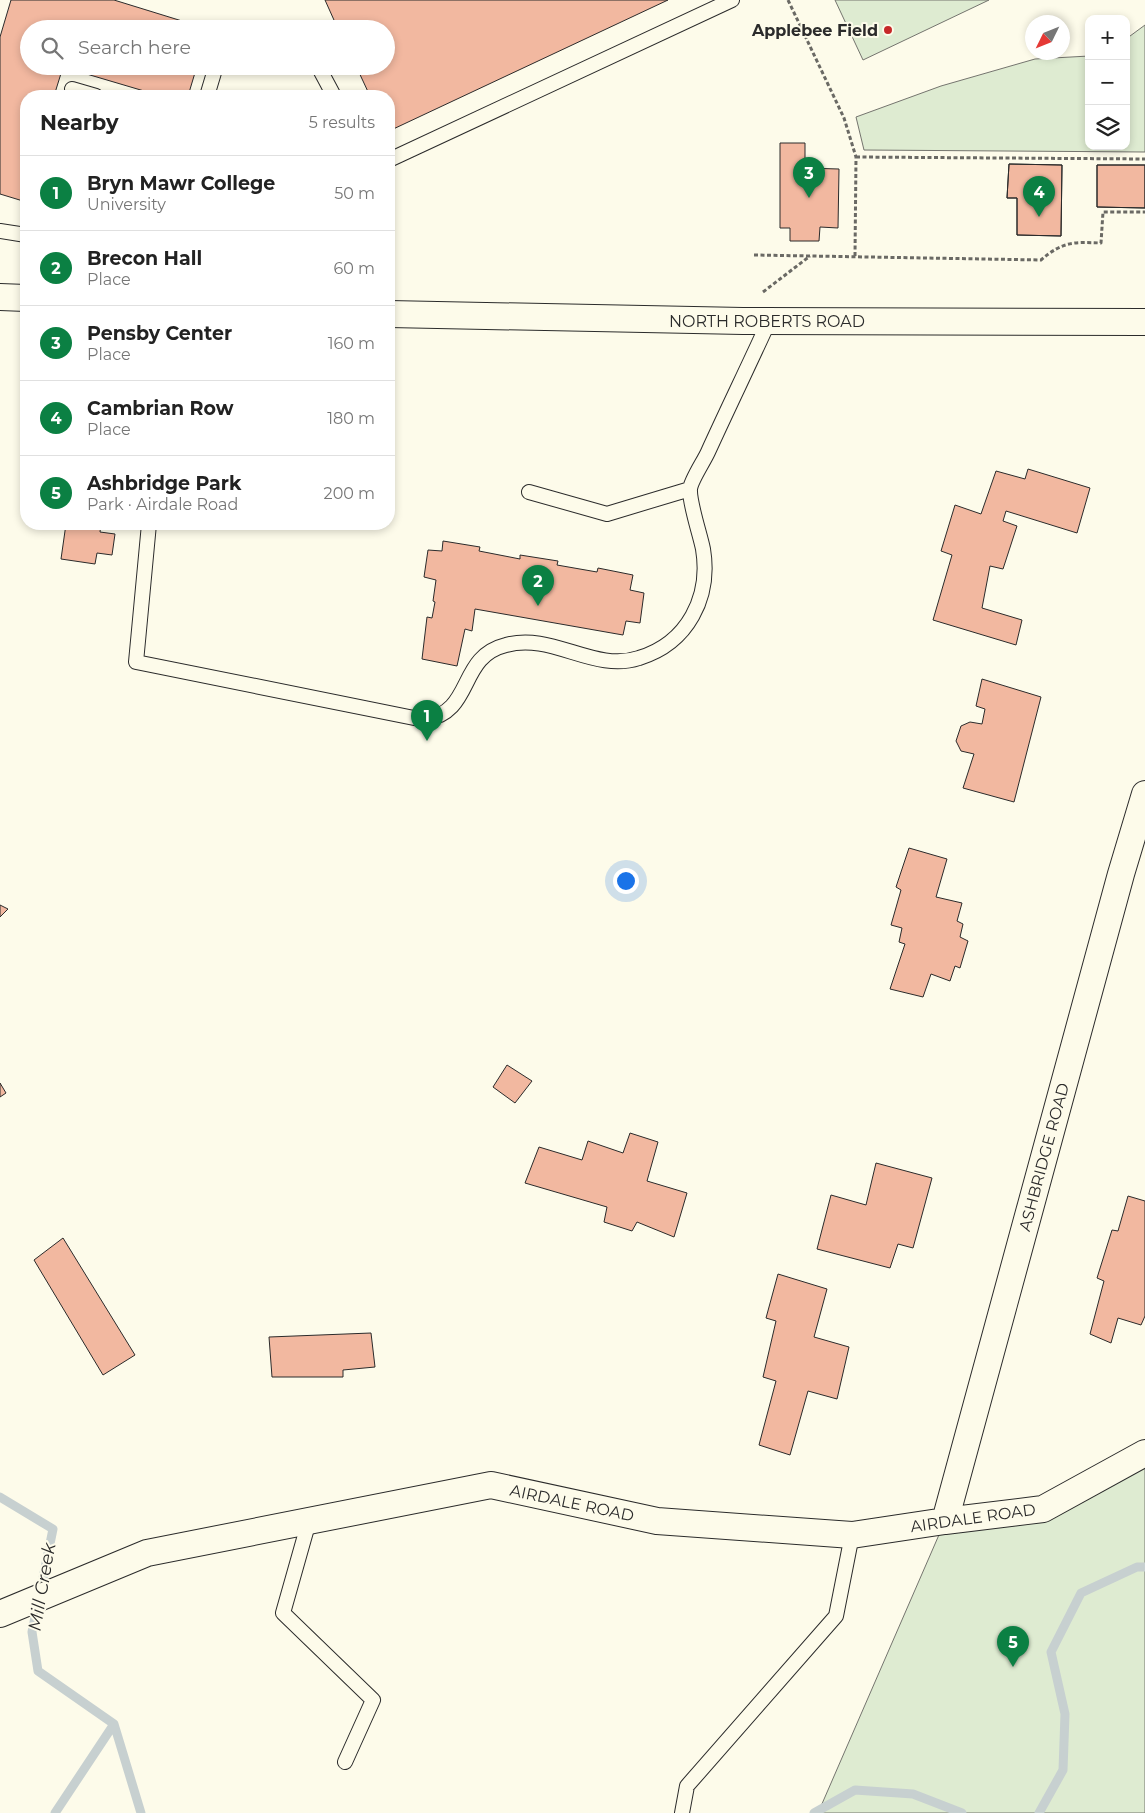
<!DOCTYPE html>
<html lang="en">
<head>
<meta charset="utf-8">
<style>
	:root { --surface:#fff; --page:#f6f6f6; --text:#222; --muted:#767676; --line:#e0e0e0; --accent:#0b8043 }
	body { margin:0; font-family:Montserrat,sans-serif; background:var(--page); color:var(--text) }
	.controls { position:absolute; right:15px; top:15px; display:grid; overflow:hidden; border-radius:10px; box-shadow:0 2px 8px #0003 }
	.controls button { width:45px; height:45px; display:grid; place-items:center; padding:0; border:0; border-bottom:1px solid var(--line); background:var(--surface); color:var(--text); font:25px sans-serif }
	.compass { position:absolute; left:1025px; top:15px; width:45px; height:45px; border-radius:50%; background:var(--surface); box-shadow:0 2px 8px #0003; rotate:227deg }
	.you { position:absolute; left:625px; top:880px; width:18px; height:18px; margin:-12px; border:4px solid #fff; border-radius:50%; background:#1a73e8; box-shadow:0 0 0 8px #1a73e833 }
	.badge { display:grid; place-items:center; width:32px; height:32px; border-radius:50%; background:var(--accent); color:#fff; font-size:16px; font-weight:700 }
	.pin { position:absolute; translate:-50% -41px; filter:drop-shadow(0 1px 2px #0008) }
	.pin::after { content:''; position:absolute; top:26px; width:18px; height:15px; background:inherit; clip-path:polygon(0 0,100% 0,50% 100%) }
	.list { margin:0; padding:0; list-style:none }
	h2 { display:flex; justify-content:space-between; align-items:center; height:65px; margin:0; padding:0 20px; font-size:21px }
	h2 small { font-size:16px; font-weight:400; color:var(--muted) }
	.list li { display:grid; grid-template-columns:32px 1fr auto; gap:15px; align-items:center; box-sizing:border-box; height:75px; padding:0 20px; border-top:1px solid var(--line) }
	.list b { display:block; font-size:19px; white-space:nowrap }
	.list p { margin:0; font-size:16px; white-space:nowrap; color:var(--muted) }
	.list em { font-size:16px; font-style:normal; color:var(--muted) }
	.icon { flex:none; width:28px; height:28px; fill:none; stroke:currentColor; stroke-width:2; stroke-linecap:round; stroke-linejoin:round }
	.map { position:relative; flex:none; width:1145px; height:1813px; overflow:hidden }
	.search { position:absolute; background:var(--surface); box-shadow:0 2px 8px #0003; left:20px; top:20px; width:375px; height:55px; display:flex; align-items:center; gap:12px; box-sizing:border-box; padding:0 18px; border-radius:28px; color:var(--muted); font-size:19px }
	.panel { position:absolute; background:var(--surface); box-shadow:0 2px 8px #0003; left:20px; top:90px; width:375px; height:440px; border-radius:20px }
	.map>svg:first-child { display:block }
	.green { fill:#deebd1; stroke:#74746e }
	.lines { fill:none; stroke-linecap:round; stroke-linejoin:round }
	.stream { stroke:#c7d0d0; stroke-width:9 }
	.building { fill:#f2b8a0; stroke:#2b2b2b }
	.lane-casing { stroke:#2b2b2b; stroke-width:16 }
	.street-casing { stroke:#2b2b2b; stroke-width:28 }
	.path { stroke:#6a6964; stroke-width:3; stroke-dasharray:4 2.5; stroke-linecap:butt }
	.lane { stroke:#fdfbea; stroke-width:14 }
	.street { stroke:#fdfbea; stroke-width:26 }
	.poi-dot { fill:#c62828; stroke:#fdfbea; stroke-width:2 }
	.labels { text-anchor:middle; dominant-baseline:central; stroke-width:4; stroke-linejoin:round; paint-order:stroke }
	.poi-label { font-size:16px; font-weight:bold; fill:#2b2b2b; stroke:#fdfbea; text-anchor:end }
	.street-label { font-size:16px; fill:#2b2b2b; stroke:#fdfbea }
	.water-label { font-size:18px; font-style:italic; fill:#2b2b2b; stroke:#fdfbea }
</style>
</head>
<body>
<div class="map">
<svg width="1145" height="1813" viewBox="0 0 1145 1813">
	<rect width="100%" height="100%" fill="#fdfbea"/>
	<path class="green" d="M835,0H989L863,60Z
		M1145,25V152L864,150L856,117L941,86L1035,59L1089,56V146H1126V39Z
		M1145,1453V1813H818L945,1521L1043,1509Z"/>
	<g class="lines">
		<path class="stream" d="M0,1497L53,1529L32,1632L38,1671L114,1724L141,1813
			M55,1813L114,1724
			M814,1813L855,1790L913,1794L962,1813
			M1039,1813L1063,1770L1065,1714L1051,1652L1081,1593L1137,1567H1145"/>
	</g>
	<path class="building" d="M11,0H114L208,29H29V66H197L188,96H161L63,67L54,96H26V189L23,201L0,194V37Z
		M325,0H668L389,131V96H370L356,66H386V29H338Z
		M780,143H805V168L839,169L838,228L820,227L819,241H790V228H780Z
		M1009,164L1062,165L1061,236L1017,235V198H1007Z
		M1009,164L1062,165L1061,236L1017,235V198H1007Z
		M1097,165H1145V208L1097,207Z
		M1097,165H1145V208L1097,207Z
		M1028,469L1090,488L1077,533L1006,511L1003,521L1017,526L1003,569L990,566L982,608L1022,620L1016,645L933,620L952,555L941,551L955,505L981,514L996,471L1025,479Z
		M66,524H101L100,532L115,534L112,555L97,553L95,564L61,559Z
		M443,541L480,547L479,551L520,559V555L558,561L557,565L597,572L598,568L633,575L630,590L644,593L640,623L626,621L623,635L475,609L472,631L465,629L457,666L422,659L427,617L432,618L435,602L433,601L436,580L424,577L428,550L442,551Z
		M982,679L1041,697L1014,802L963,788L974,754L961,751L956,741L961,726L970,722L982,724L985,709L976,706Z
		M909,848L947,859L936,897L962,903L957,921L963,924L960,937L968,941L960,968L955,966L950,981L931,974L923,997L890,989L905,944L899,942L902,928L891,925L901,890L896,887Z
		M0,905L8,909L0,917Z
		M507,1065L532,1081L515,1103L493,1087Z
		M0,1083L6,1093L0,1097Z
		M630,1133L658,1142L647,1181L687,1193L674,1237L637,1222L632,1231L604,1222L607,1207L525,1183L539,1147L582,1160L588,1141L623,1153Z
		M876,1163L932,1178L913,1248L898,1244L890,1268L817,1249L831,1195L866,1205Z
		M1128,1196L1145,1201V1316L1141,1325L1118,1318L1111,1343L1090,1334L1104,1281L1097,1278L1112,1230L1118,1231Z
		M63,1238L135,1355L103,1375L34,1260Z
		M778,1274L827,1289L814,1337L849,1347L837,1399L808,1391L790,1455L759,1445L776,1381L763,1377L776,1321L766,1318Z
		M371,1333L375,1367L343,1370V1377H272L269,1337Z"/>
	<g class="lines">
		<g class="lane-casing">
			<path id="lane" d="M318,66L334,96
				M72,89L96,96
				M207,96L216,66
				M389,160L732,0
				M0,231L26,235
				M529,492L607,514L690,489
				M149,524L136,662L424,720C475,712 457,657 506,645C552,632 594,673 639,658C688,643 711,597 703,549C700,534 689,502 690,489C691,480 704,461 708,452C728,408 749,365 769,321
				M309,1521L283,1613L373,1700L345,1762
				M682,1813L687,1786L836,1616L852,1535"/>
		</g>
		<g class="street-casing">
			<path id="street" d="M0,297L26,298
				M389,314L743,321L1145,322
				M945,1521L1121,874L1145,794
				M0,1614L147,1553L491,1485L657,1521L852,1535L945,1521L1043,1509L1145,1453"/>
		</g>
		<path class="path" d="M788,0L844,118L856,157L855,256
			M856,157L1145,159
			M754,255L1041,260C1063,241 1074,242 1101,243L1103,212H1145
			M763,292L810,256"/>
		<use href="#lane" class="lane"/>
		<use href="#street" class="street"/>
	</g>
	<circle class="poi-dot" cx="888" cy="30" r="5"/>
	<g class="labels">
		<g class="poi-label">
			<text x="878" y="30">Applebee Field</text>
		</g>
		<g class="street-label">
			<text x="767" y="321">NORTH ROBERTS ROAD</text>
			<text transform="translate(1044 1157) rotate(-75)">ASHBRIDGE ROAD</text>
			<text transform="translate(572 1503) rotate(12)">AIRDALE ROAD</text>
			<text transform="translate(973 1518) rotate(-8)">AIRDALE ROAD</text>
		</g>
		<g class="water-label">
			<text transform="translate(42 1587) rotate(-80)">Mill Creek</text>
		</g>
	</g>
</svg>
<div class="controls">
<button>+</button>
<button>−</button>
<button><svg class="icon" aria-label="layers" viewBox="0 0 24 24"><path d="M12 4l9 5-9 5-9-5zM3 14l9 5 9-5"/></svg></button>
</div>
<svg class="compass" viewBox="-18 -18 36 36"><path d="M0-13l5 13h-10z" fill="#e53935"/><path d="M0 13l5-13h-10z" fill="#767676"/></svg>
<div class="you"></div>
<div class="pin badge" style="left:427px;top:741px">1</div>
<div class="pin badge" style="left:538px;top:606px">2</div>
<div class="pin badge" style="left:809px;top:198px">3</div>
<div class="pin badge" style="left:1039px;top:217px">4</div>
<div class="pin badge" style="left:1013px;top:1667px">5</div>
<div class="search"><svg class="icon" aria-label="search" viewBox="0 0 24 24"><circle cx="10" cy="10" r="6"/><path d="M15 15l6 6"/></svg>Search here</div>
<section class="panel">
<h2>Nearby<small>5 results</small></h2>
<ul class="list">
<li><span class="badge">1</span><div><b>Bryn Mawr College</b><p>University</p></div><em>50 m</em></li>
<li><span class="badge">2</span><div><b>Brecon Hall</b><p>Place</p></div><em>60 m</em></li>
<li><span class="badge">3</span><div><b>Pensby Center</b><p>Place</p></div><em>160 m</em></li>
<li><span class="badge">4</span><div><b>Cambrian Row</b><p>Place</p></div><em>180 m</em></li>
<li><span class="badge">5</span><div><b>Ashbridge Park</b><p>Park · Airdale Road</p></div><em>200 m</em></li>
</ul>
</section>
</div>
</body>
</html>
